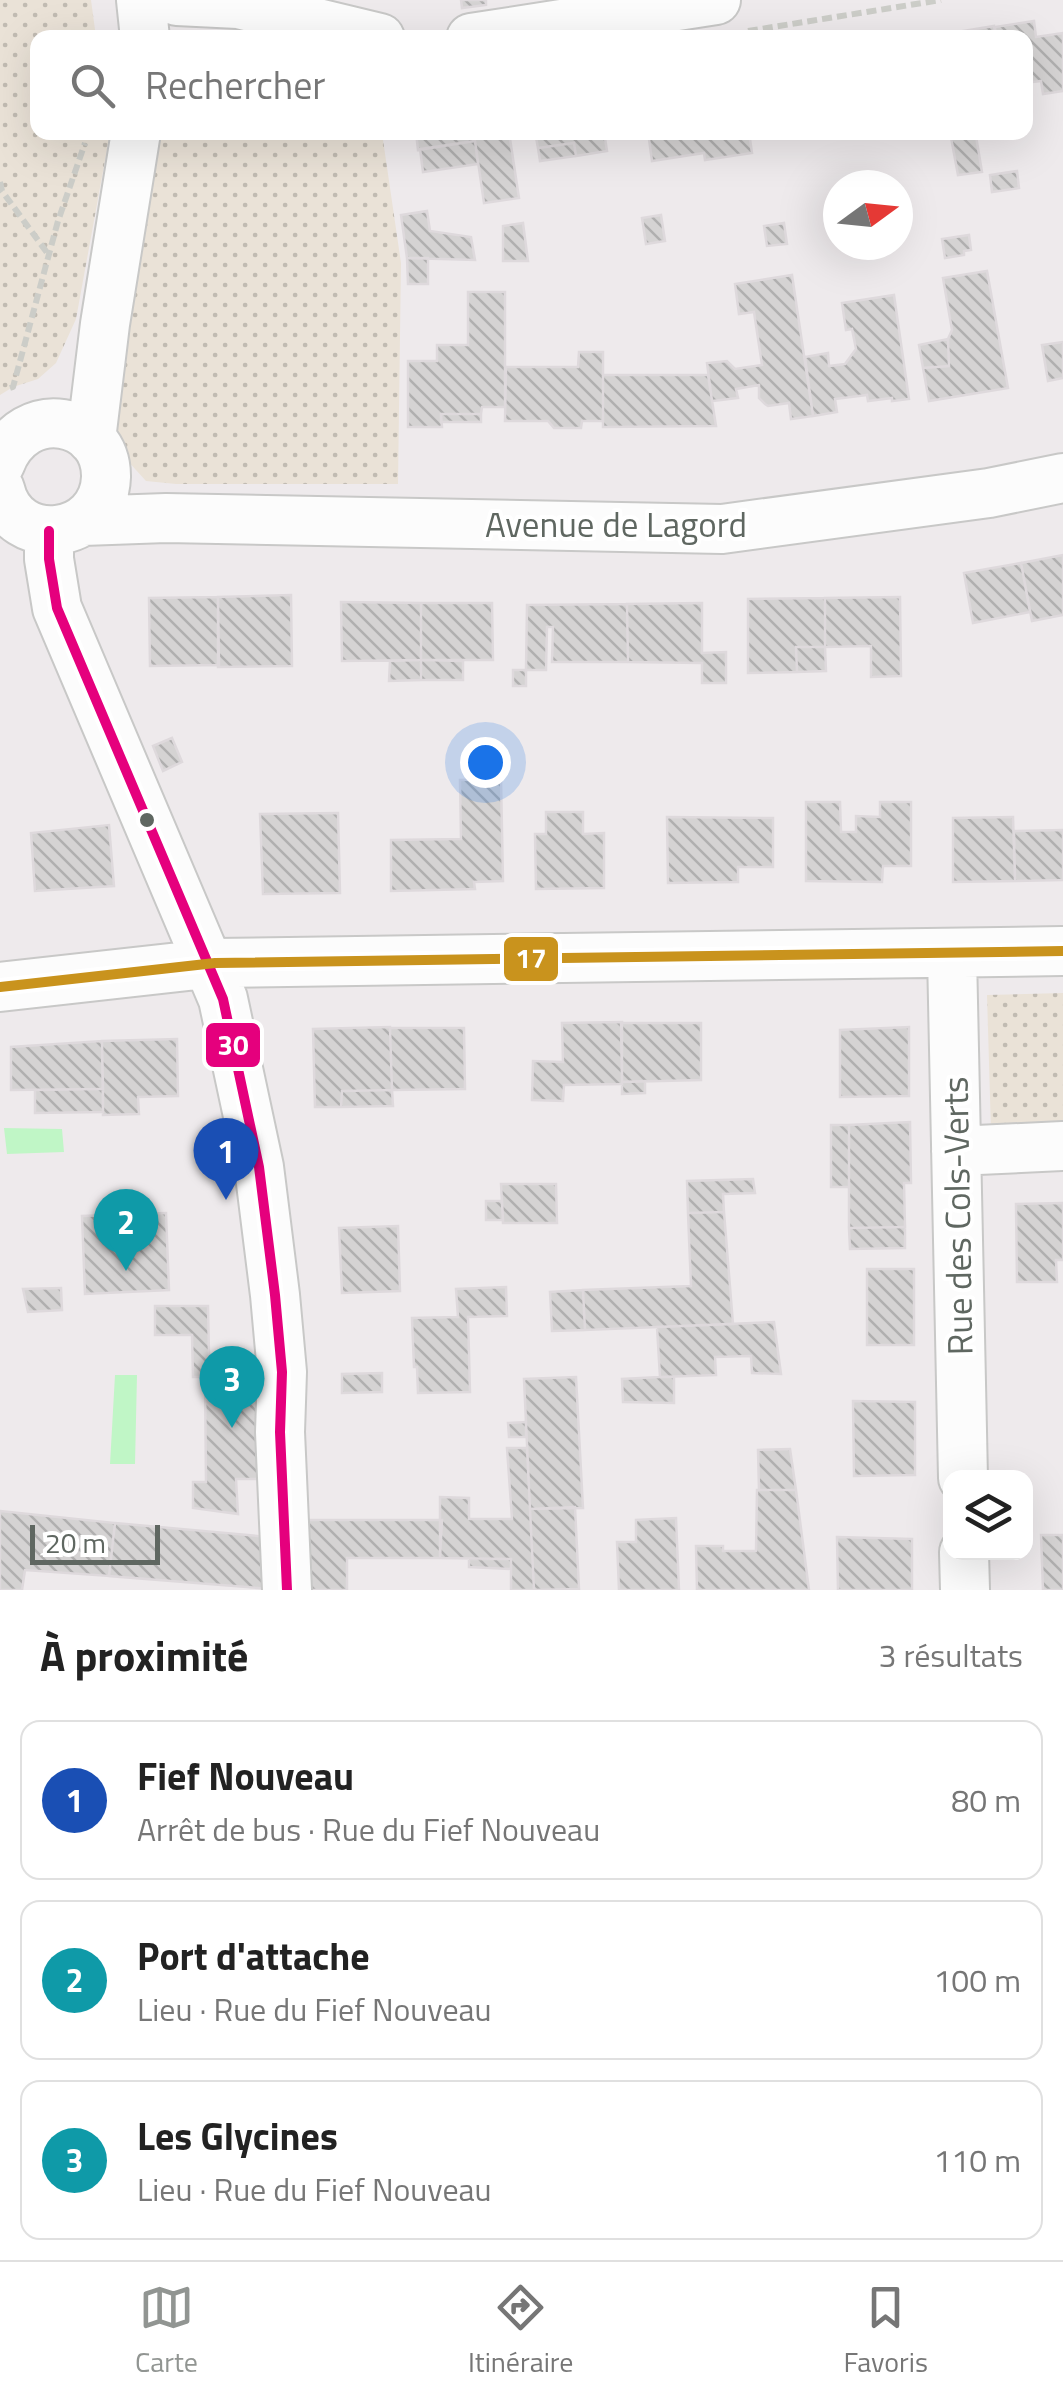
<!DOCTYPE html>
<html lang="fr">
<head>
<meta charset="utf-8">
<style>
	:root { --surface:#fff; --page:#f6f6f6; --text:#222; --muted:#767676; --line:#e0e0e0; --accent:#919592 }
	body { margin:0; font-family:"Titillium Web",sans-serif; background:var(--page); color:var(--text) }
	.controls { position:absolute; right:30px; bottom:30px; display:grid; overflow:hidden; border-radius:20px; box-shadow:0 10px 40px #0002 }
	.controls button { width:90px; height:90px; display:grid; place-items:center; padding:0; border:0; border-bottom:2px solid var(--line); background:var(--surface); color:var(--text); font:50px sans-serif }
	.compass { position:absolute; left:823px; top:170px; width:90px; height:90px; border-radius:50%; background:var(--surface); box-shadow:0 10px 40px #0002; rotate:75deg }
	.scale { position:absolute; left:30px; bottom:25px; width:130px; box-sizing:border-box; padding-left:10px; border:5px solid #5f6761; border-top:0; font-size:28px; line-height:35px; white-space:nowrap; color:#5f6761; -webkit-text-stroke:8px #fff; paint-order:stroke }
	.you { position:absolute; left:485px; top:762px; width:35px; height:35px; margin:-25px; border:8px solid #fff; border-radius:50%; background:#1a73e8; box-shadow:0 0 0 15px #1a73e833 }
	.badge { display:grid; place-items:center; width:65px; height:65px; border-radius:50%; background:var(--accent); color:#fff; font-size:32px; font-weight:700 }
	.pin { position:absolute; translate:-50% -82px; filter:drop-shadow(0 2px 5px #0008) }
	.pin::after { content:''; position:absolute; top:52px; width:35px; height:30px; background:inherit; clip-path:polygon(0 0,100% 0,50% 100%) }
	.list { margin:0; padding:0; list-style:none }
	h2 { display:flex; justify-content:space-between; align-items:center; height:130px; margin:0; padding:0 40px; font-size:42px }
	h2 small { font-size:32px; font-weight:400; color:var(--muted) }
	.list li { display:grid; grid-template-columns:65px 1fr auto; gap:30px; align-items:center; box-sizing:border-box; height:160px; margin:0 20px 20px; padding:0 20px; border:2px solid var(--line); border-radius:20px }
	.list b { display:block; font-size:38px; white-space:nowrap }
	.list p { margin:0; font-size:32px; white-space:nowrap; color:var(--muted) }
	.list em { font-size:32px; font-style:normal; color:var(--muted) }
	.icon { flex:none; width:55px; height:55px; fill:none; stroke:currentColor; stroke-width:2; stroke-linecap:round; stroke-linejoin:round }
	.map { position:relative; flex:none; width:1063px; height:1590px; overflow:hidden }
	.search { position:absolute; background:var(--surface); box-shadow:0 10px 40px #0002; left:30px; right:30px; top:30px; height:110px; display:flex; align-items:center; gap:25px; box-sizing:border-box; padding:0 35px; border-radius:20px; color:var(--muted); font-size:38px }
	.sheet { height:670px; background:var(--surface) }
	nav { display:flex; justify-content:space-around; align-items:center; box-sizing:border-box; height:140px; border-top:2px solid var(--line); background:var(--surface); font-size:28px; color:var(--muted) }
	nav a { display:grid; justify-items:center; gap:5px }
	nav .on { color:var(--accent) }
	.map>svg:first-child { display:block }
	.grass { fill:url(#grass-dots) }
	.water { fill:#c0f6c6 }
	.building { fill:url(#building-back-hatch); stroke:#ded9dc; stroke-width:2.5 }
	.lines { fill:none; stroke-linecap:round; stroke-linejoin:round }
	.minor-casing { stroke:#c8c8c7; stroke-width:52 }
	.path { stroke:#cccdc8; stroke-width:6; stroke-dasharray:10 5; stroke-linecap:butt }
	.minor { stroke:#fcfcfc; stroke-width:48 }
	.bus-1-casing { stroke:#fff; stroke-width:18 }
	.bus-2-casing { stroke:#fff; stroke-width:18 }
	.bus-1 { stroke:#e5007d; stroke-width:10 }
	.bus-2 { stroke:#c9931d; stroke-width:10 }
	.bus-dot { fill:#5f6761; stroke:#fff; stroke-width:4 }
	.labels { text-anchor:middle; dominant-baseline:central; stroke-width:8; stroke-linejoin:round; paint-order:stroke }
	.street-label { font-size:35px; fill:#5f6761; stroke:#fff }
	.line-badge { stroke:#fff; stroke-width:4 }
	.badge-label { font-size:28px; text-anchor:middle; font-weight:bold; fill:#fff }
</style>
</head>
<body>
<div class="map">
<svg width="1063" height="1590" viewBox="0 0 1063 1590">
	<defs>
		<pattern id="grass-dots" width="8" height="8" patternUnits="userSpaceOnUse" patternTransform="scale(2.5)"><rect width="8" height="8" fill="#eae2d7"/><path d="M2 2h.1M6 6h.1" fill="none" stroke="#c1bbb2" stroke-width="1.8" stroke-linecap="round"/></pattern>
		<pattern id="building-back-hatch" width="6" height="6" patternUnits="userSpaceOnUse" patternTransform="scale(2.5)"><rect width="6" height="6" fill="#d5d3d3"/><path d="M-1 5l2 2M0 0l6 6M5-1l2 2" fill="none" stroke="#b0afaf"/></pattern>
	</defs>
	<rect width="100%" height="100%" fill="#eeeaec"/>
	<path class="grass" d="M0,0H91L96,37L38,38V132L110,133L76,319L56,363L38,379L13,387L0,395Z
		M158,133H382L401,263L398,484H176L146,481L126,459L115,434L108,382Z
		M1063,993V1142L991,1131L987,995Z"/>
	<path class="water" d="M4,1128L62,1129L64,1152L7,1154Z
		M115,1375H137L135,1464H110Z"/>
	<path class="building" d="M461,0H486V5L462,8Z
		M1034,21L1036,37L1063,33V91L1043,94L1041,81L1033,82L1026,69V38H996L995,27Z
		M994,26L996,38H921Z
		M416,132H509L519,198L484,203L475,141L418,150Z
		M535,132H629V135L605,138L607,151L576,156L574,143L538,148Z
		M648,132H749L752,153L705,160L704,153L652,161Z
		M950,132H987V134L976,136L982,172L958,175Z
		M475,141L478,164L423,172L420,149Z
		M574,143L576,156L540,161L538,148Z
		M1017,171L1019,188L992,192L990,175Z
		M427,211L430,231L471,237L475,260L407,258L401,215Z
		M661,215L665,241L646,244L642,218Z
		M523,223L528,261H503V226Z
		M784,223L787,244L767,246L764,226Z
		M969,235L971,250L964,251V255L945,258L942,239Z
		M407,258H428V284H408Z
		M987,271L1008,388L929,401L923,368L949,366L948,339L952,330L943,278Z
		M792,275L813,416L791,419L789,403L768,406L765,404L759,398V385L736,389L738,398L712,401L707,363L727,361L735,369L762,365L754,312L739,314L735,284Z
		M468,292H505V407H482L481,414H441L442,427H408V361H437V345H468Z
		M894,295L909,399L892,401V398L868,401L867,395L835,399L837,412L813,416L805,357L828,353L829,366L845,364L856,349L852,329L846,330L842,303Z
		M948,339L949,366L923,368L919,345Z
		M1063,342V378L1048,381L1042,345Z
		M579,352H603V421H582L581,428H554L548,421H505L506,367H578Z
		M603,375H708L716,426L603,427Z
		M441,414H481V422H441Z
		M1063,555V615L1032,621L1021,563Z
		M1021,563L1030,612L973,623L964,573Z
		M291,595L292,666L218,667V597Z
		M218,597L219,665L150,666L149,598Z
		M900,597L901,676L871,677V646L825,647V598Z
		M825,598V647H796L797,672L748,673V599Z
		M341,602L421,603V660L342,661Z
		M421,603H492L493,660H421Z
		M702,603V653L726,652V683H702V663L628,662L627,604Z
		M627,604L628,662H552L553,627H547L546,670H526L527,605Z
		M796,647H825L826,671L797,672Z
		M421,660V680L389,681L390,661Z
		M421,660L463,661V680H421Z
		M513,670H526V686H513Z
		M172,738L182,762L163,771L153,746Z
		M501,779L503,881L474,882L475,889L391,891V840L461,839L460,780Z
		M806,802H840L841,832H856V816L880,817V802H911V866H883L882,882L806,881Z
		M546,812H583V834L604,833V888L536,889L535,834H546Z
		M338,813L340,893L263,894L260,814Z
		M667,817L773,818V867H738V882L668,883Z
		M1013,817L1015,881L953,882V818Z
		M109,825L114,886L35,891L31,833Z
		M1063,830V880L1015,881L1014,831Z
		M622,1022V1084L564,1085L563,1101L532,1100L533,1061L563,1062L562,1023Z
		M621,1023H701V1080L622,1082Z
		M390,1027L392,1090L342,1091L341,1107H315L313,1029Z
		M909,1027V1096L840,1097V1030Z
		M390,1028H464L465,1089L392,1090Z
		M177,1039L178,1096L138,1097L139,1114L103,1115L102,1041Z
		M102,1041L103,1089L11,1090V1047Z
		M645,1081V1093L622,1094V1082Z
		M103,1089V1112L35,1113V1090Z
		M392,1090L393,1106L341,1107L342,1091Z
		M910,1122L911,1183H904L905,1227L849,1228V1125Z
		M831,1125H849V1187H831Z
		M753,1179L755,1193L723,1194L724,1212L688,1213L687,1181Z
		M501,1184H556L557,1223H503Z
		M486,1201H502L503,1220H486Z
		M1063,1203V1260H1056L1057,1282H1017L1016,1204Z
		M724,1212L733,1324L585,1330L583,1290L691,1286L688,1213Z
		M166,1213L169,1290L85,1294L82,1216Z
		M398,1226L400,1291L342,1293L339,1228Z
		M905,1227V1248L850,1249L849,1228Z
		M867,1269H914V1345H867Z
		M506,1287L507,1316L468,1317L470,1392L418,1393L417,1367H414L412,1318L458,1317L456,1289Z
		M61,1288L62,1310L28,1312L23,1289Z
		M583,1290L585,1330L552,1331L550,1292Z
		M155,1306H208L209,1355L231,1354V1374H258L259,1479H236L238,1514L193,1508V1482H206L205,1377H193L192,1335H155Z
		M774,1322L781,1374L752,1373L751,1356L715,1357L716,1375L660,1377L657,1327Z
		M382,1373V1392L342,1393V1374Z
		M576,1377L583,1508L530,1509L524,1379Z
		M660,1377H674V1403L623,1402L622,1379Z
		M853,1401L915,1402V1475L854,1476Z
		M526,1422V1437H509L508,1423Z
		M507,1448H527L534,1590H511V1559L440,1558V1497L469,1498V1519H512Z
		M790,1449L796,1490H759L758,1450Z
		M757,1490H796L809,1590H697L696,1546H723V1551H756Z
		M575,1507L579,1589L534,1590L530,1509Z
		M0,1511L115,1523L109,1576L25,1570L22,1590H0Z
		M676,1518L679,1590H619L617,1542H636V1520Z
		M298,1520H442L440,1558H347V1590H305Z
		M115,1523L269,1537L271,1589L109,1576Z
		M1041,1535H1063V1590H1043Z
		M837,1537L912,1539V1590H838Z
		M469,1559H511V1569L469,1567Z"/>
	<g class="lines">
		<g class="minor-casing">
			<path id="minor" d="M141,0L145,38
				M177,1L238,4L380,38
				M471,38L716,0
				M91,439L105,324L136,132
				M0,464C24,400 107,417 106,477C104,540 14,551 0,489
				M83,521L166,518L722,529L989,493L1063,478
				M49,531V559L57,608L223,999L259,1167L275,1295L282,1372L280,1432L287,1590
				M952,954L963,1478
				M0,987L215,963L1063,951
				M956,1151L1063,1146
				M964,1552L965,1590"/>
		</g>
		<path class="path" d="M748,31L941,0
			M0,182L2,191L48,254
			M10,388L13,387L58,221L85,143"/>
		<use href="#minor" class="minor"/>
		<g class="bus-1-casing">
			<path id="bus-1" d="M49,531V559L57,608L223,999L259,1167L275,1295L282,1372L280,1432L287,1590"/>
		</g>
		<g class="bus-2-casing">
			<path id="bus-2" d="M0,987L215,963L1063,951"/>
		</g>
		<use href="#bus-1" class="bus-1"/>
		<use href="#bus-2" class="bus-2"/>
	</g>
	<circle class="bus-dot" cx="147" cy="820" r="9"/>
	<g class="labels">
		<g class="street-label">
			<text x="616" y="524">Avenue de Lagord</text>
			<text transform="translate(957 1216) rotate(-91)">Rue des Cols-Verts</text>
		</g>
	</g>
	<g class="line-badge">
		<rect x="502" y="935" width="58" height="48" rx="10" fill="#c9931d"/>
		<rect x="204" y="1021" width="58" height="48" rx="10" fill="#e5007d"/>
	</g>
	<g class="badge-label">
		<text x="531" y="968">17</text>
		<text x="233" y="1055">30</text>
	</g>
</svg>
<div class="controls">
<button><svg class="icon" aria-label="layers" viewBox="0 0 24 24"><path d="M12 4l9 5-9 5-9-5zM3 14l9 5 9-5"/></svg></button>
</div>
<svg class="compass" viewBox="-18 -18 36 36"><path d="M0-13l5 13h-10z" fill="#e53935"/><path d="M0 13l5-13h-10z" fill="#767676"/></svg>
<div class="scale">20 m</div>
<div class="you"></div>
<div class="pin badge" style="left:226px;top:1200px;background:#1a4fb4">1</div>
<div class="pin badge" style="left:126px;top:1271px;background:#0f9aa8">2</div>
<div class="pin badge" style="left:232px;top:1428px;background:#0f9aa8">3</div>
<div class="search"><svg class="icon" aria-label="search" viewBox="0 0 24 24"><circle cx="10" cy="10" r="6"/><path d="M15 15l6 6"/></svg>Rechercher</div>
</div>
<section class="sheet">
<h2>À proximité<small>3 résultats</small></h2>
<ul class="list">
<li><span class="badge" style="background:#1a4fb4">1</span><div><b>Fief Nouveau</b><p>Arrêt de bus · Rue du Fief Nouveau</p></div><em>80 m</em></li>
<li><span class="badge" style="background:#0f9aa8">2</span><div><b>Port d'attache</b><p>Lieu · Rue du Fief Nouveau</p></div><em>100 m</em></li>
<li><span class="badge" style="background:#0f9aa8">3</span><div><b>Les Glycines</b><p>Lieu · Rue du Fief Nouveau</p></div><em>110 m</em></li>
</ul>
</section>
<nav>
<a class="on"><svg class="icon" aria-label="map" viewBox="0 0 24 24"><path d="M3 6l6-2 6 2 6-2v14l-6 2-6-2-6 2zM9 4v14M15 6v14"/></svg>Carte</a>
<a><svg class="icon" aria-label="directions" viewBox="0 0 24 24"><path d="M12 3l9 9-9 9-9-9zM9 14v-3h6M13 9l2 2-2 2"/></svg>Itinéraire</a>
<a><svg class="icon" aria-label="saved" viewBox="0 0 24 24"><path d="M7 4h10v16l-5-4-5 4z"/></svg>Favoris</a>
</nav>
</body>
</html>
